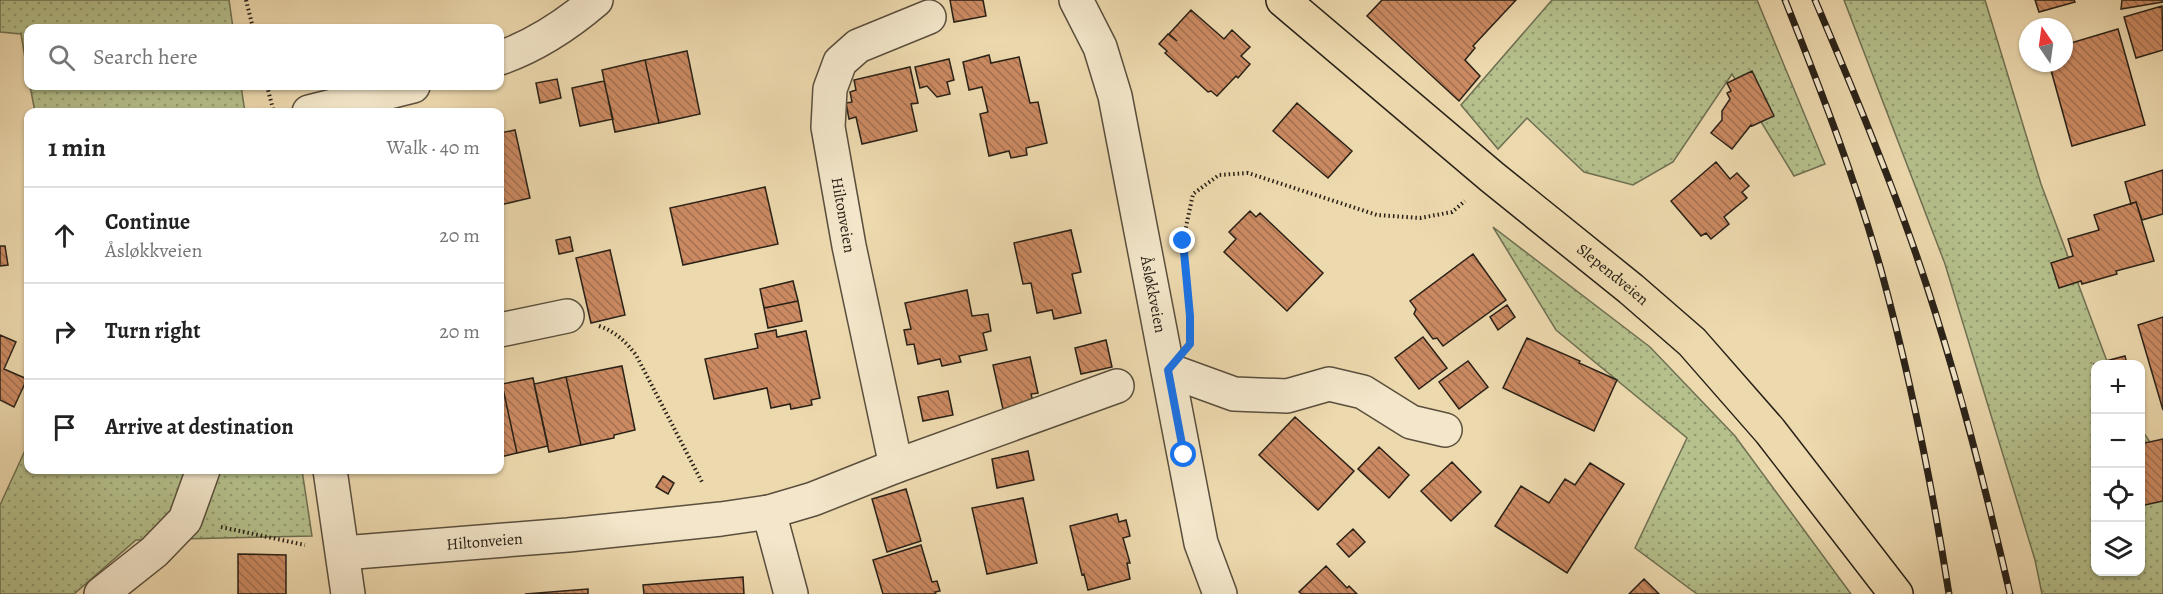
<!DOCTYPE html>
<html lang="en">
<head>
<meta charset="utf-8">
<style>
	:root { --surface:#fff; --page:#f6f6f6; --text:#222; --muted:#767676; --line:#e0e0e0 }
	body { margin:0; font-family:Alegreya,serif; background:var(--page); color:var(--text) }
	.controls { position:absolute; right:18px; bottom:18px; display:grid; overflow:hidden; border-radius:12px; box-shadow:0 2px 4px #0004 }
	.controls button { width:54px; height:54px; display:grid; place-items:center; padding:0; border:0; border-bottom:2px solid var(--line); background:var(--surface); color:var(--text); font:30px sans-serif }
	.compass { position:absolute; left:2019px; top:18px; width:54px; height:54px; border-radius:50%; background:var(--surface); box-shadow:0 2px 4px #0004; rotate:347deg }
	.stop { position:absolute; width:18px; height:18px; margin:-14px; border:4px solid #1a73e8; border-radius:50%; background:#fff }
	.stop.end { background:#1a73e8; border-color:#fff; box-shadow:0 2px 6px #0008 }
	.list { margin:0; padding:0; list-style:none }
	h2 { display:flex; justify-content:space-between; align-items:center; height:78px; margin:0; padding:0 24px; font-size:26px }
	h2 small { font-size:20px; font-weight:400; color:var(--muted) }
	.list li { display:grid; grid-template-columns:39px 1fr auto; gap:18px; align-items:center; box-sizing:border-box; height:96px; padding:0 24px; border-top:2px solid var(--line) }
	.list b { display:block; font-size:22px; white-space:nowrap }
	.list p { margin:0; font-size:20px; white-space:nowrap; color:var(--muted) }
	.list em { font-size:20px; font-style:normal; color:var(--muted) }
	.icon { flex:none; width:33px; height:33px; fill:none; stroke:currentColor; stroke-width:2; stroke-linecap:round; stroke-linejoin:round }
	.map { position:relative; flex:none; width:2163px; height:594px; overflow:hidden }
	.search { position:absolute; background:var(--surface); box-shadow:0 2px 4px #0004; left:24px; top:24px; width:480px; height:66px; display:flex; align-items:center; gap:15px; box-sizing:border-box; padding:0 21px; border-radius:12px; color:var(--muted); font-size:22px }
	.panel { position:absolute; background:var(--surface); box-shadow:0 2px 4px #0004; left:24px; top:108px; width:480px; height:366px; border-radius:12px }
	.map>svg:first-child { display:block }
	.grass { fill:url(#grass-dots); stroke:#6f7052; stroke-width:1.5 }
	.building { fill:url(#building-back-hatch); stroke:#292117; stroke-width:1.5 }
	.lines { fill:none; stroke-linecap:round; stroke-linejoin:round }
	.minor-casing { stroke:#5a4f3d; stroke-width:36 }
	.major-casing { stroke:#292117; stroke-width:36 }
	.path { stroke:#292117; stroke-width:4; stroke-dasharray:1.5 3; stroke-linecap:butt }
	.minor { stroke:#f3e6ca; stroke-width:33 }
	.major { stroke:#edd9ae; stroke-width:33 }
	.rail-casing { stroke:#292117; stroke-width:7 }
	.rail { stroke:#f3e6ca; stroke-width:4.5; stroke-dasharray:14; stroke-linecap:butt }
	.route { stroke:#1a73e8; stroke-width:8 }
	.labels { text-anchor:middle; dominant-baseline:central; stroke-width:4.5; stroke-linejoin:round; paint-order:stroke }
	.street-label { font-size:16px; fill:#292117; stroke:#f3e6ca }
</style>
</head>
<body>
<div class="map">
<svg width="2163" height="594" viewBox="0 0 2163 594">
	<defs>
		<pattern id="grass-dots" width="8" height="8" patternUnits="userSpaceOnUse" patternTransform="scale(1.5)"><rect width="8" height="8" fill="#b5c08c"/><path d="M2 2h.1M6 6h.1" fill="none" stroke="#939c71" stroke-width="1.8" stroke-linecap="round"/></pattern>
		<pattern id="building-back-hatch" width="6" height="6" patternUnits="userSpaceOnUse" patternTransform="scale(1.5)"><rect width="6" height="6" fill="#cb8a62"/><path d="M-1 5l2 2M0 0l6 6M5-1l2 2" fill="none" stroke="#a57050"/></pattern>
	</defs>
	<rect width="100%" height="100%" fill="#edd9ae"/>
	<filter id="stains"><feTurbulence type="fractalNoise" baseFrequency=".00333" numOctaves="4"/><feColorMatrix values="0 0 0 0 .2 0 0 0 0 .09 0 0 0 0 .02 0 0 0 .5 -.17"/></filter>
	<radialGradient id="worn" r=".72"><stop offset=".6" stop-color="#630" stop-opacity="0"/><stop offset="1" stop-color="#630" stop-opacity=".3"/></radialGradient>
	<path class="grass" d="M0,0H229L233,28H28V76L21,34L0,32Z
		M1552,0H1757L1825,164L1794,176L1732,74L1673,162L1633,185L1584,172L1527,118L1498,149L1461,105Z
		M1844,0H1985L2041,184L2108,364H2096V572H2140L2141,429L2163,461V594H2042L2035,560L1945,264Z
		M30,86H241L245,112H35Z
		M1493,227L1650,347L1735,436L1851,594H1697L1635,548L1687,438L1556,330Z
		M28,444V470H302L312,536L136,540L74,594H0V505Z"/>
	<path class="building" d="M950,0H983L986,16L954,22Z
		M1382,0H1516L1473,46L1475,48L1465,60L1480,76L1459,101L1367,16Z
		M2035,0H2074L2075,2L2039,12Z
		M2122,0H2163V2L2121,9Z
		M2162,6L2163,50L2136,58L2124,17Z
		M1191,10L1224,39L1232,30L1250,47L1241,56L1250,64L1238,78L1236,76L1217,96L1211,91L1208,92L1165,53L1167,51L1159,44L1168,34L1177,41L1169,34Z
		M2118,29L2145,125L2072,146L2049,63H2064V45Z
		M687,51L700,114L659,123L645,60Z
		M989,55L991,63L1019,57L1030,103L1038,102L1047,143L1026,148L1027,155L1011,158L1009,151L989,156L980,114L988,112L982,87L969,90L963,62Z
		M949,59L954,80L947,82L950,94L937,97L927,86L920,88L915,67Z
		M645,60L659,123L615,132L602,70Z
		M910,67L918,103L911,104L917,131L862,144L856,117L849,119L846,103L852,102L850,92L856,90L854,80Z
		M1752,71L1774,116L1752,126L1751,125L1732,149L1711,133L1722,120V111L1730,99L1727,93L1731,91L1727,83Z
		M557,79L561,98L540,103L536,83Z
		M604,81L613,119L580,126L572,88Z
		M1297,103L1352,151L1328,178L1273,131Z
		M515,130L530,198L500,205V133Z
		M1716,162L1730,179L1737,173L1749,186L1742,192L1747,198L1724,217L1729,224L1711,239L1706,233L1701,236L1671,201Z
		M2163,170V214L2142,220L2136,202L2131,204L2125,182Z
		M765,187L778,244L683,265L670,208Z
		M2136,202L2154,261L2116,271L2117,274L2082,284L2081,281L2059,288L2051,263L2073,256L2068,239L2099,230L2094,215Z
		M1250,211L1256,217L1260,213L1323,273L1287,311L1224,252L1236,239L1229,232Z
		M1071,230L1081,272L1072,274L1081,313L1054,319L1052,310L1037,313L1031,283L1023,284L1014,243Z
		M570,237L573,251L559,254L556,240Z
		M0,246H5L8,265L0,266Z
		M610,250L625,315L591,323L576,258Z
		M1473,254L1506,300L1443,346L1437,338L1433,339L1414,314L1416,309L1410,301Z
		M793,281L798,301L764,308L760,289Z
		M967,290L972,316L988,314L991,331L983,333L987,350L959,356L961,362L942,366L940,359L918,364L914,344L907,345L904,330L911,329L905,303Z
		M798,301L802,321L768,328L764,308Z
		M1507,305L1515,317L1498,330L1490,317Z
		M2163,317V410L2138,325Z
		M776,330L777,337L806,331L820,398L811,400L812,405L791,409L790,404L771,408L767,388L714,399L705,359L758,348L755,334Z
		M0,335L16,342L4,369L27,379L14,407L0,400Z
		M1423,337L1447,368L1419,389L1395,358Z
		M1527,338L1580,361L1579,363L1617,380L1594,431L1503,388Z
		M1106,340L1112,367L1081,374L1075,348Z
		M2125,356L2127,364H2096V369L2094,364Z
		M1030,357L1038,393L1031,394L1033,402L1003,409L993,365Z
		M1468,361L1488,387L1459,409L1439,382Z
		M622,366L635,430L614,435V438L581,445L566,377Z
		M566,377L581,445L549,452L534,384Z
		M533,378L548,446L517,453L502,384Z
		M502,384L517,453L500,457V385Z
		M948,391L953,415L923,421L918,397Z
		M1295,417L1354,471L1318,510L1259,455Z
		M2163,439V501L2140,506V444Z
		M1379,447L1409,475L1389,498L1358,469Z
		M1028,451L1034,480L997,488L992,459Z
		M1452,462L1481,492L1451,521L1421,491Z
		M1590,463L1624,484L1567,573L1495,526L1521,486L1549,503L1565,479L1575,485Z
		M663,476L674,483L668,494L656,487Z
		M906,489L921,541L887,552L872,499Z
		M1023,498L1037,563L987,574L972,508Z
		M1117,514L1119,522L1126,520L1130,536L1123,538L1130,563H1127L1130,579L1088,590L1084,574L1082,575L1070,526Z
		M1353,529L1365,542L1349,557L1337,544Z
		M921,545L932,582L937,581L940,591L935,592L936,594H883L873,560Z
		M238,554L286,555V594H238Z
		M1326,566L1347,588L1349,586L1357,594H1302L1299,592Z
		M743,577L744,594H644L643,585Z
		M1644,579L1659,594H1629Z
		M588,589V594H525Z"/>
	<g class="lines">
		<g class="minor-casing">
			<g id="minor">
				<path id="s1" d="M1076,0L1100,47L1115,96L1201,543L1220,594"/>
				<path d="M500,58C534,46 568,24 596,0"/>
				<path d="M309,112L413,86"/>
				<path d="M500,330L567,316"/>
				<path d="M1168,370L1234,394L1287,396L1329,384L1363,392L1411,422L1445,430"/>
				<path d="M896,466L849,246L828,127L830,89L840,62L858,46L929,17"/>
				<path d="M330,470L348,594"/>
				<path d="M769,512L791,594"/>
				<path id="s2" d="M343,553L568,535L721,519L769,512L813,499L896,466L1117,386"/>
				<path d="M101,594L154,552L185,520L203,470"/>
			</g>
		</g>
		<g class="major-casing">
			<g id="major">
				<path id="s3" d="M1283,0L1492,177L1631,289L1692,342L1770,431L1896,594"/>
			</g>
		</g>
		<path class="path" d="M246,0L253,28
			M267,86L273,109
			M1184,250L1183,241L1193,194L1219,175L1248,173L1377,215L1420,218L1452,212L1465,201
			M599,326C616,332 625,341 636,355L703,484
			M221,527L305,545"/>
		<use href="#minor" class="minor"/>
		<use href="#major" class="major"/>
		<g class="rail-casing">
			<path id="rail" d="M1785,0C1820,88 1855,178 1881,270C1910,376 1932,485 1949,594
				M1815,0C1851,85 1887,170 1917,257C1955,367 1984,481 2010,594"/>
		</g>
		<use href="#rail" class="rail"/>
	</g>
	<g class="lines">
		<path class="route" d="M1183,241L1190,316V344L1168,370L1184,455"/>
	</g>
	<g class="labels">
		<g class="street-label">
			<text transform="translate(843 215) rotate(80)">Hiltonveien</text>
			<text stroke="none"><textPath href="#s3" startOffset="429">Slependveien</textPath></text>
			<text stroke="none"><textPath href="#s1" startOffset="306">Åsløkkveien</textPath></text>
			<text stroke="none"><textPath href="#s2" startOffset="142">Hiltonveien</textPath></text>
		</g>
	</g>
	<rect width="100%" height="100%" filter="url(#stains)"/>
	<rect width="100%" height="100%" fill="url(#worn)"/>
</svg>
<div class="controls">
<button>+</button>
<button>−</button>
<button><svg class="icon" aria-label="locate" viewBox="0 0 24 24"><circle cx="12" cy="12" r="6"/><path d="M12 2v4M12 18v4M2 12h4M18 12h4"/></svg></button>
<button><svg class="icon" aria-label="layers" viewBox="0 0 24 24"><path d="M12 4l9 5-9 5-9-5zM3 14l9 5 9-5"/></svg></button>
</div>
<svg class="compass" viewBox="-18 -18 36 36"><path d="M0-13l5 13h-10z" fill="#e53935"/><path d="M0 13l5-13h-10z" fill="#767676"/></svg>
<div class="stop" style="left:1184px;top:455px"></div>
<div class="stop end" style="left:1183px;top:241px"></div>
<div class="search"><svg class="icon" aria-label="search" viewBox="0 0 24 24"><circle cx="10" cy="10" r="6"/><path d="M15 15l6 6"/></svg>Search here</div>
<section class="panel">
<h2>1 min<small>Walk · 40 m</small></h2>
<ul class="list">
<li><svg class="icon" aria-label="ahead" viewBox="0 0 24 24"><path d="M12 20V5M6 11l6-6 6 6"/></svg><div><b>Continue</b><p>Åsløkkveien</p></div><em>20 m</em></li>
<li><svg class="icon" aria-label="right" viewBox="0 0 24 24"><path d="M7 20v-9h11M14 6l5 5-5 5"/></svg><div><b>Turn right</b></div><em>20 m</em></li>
<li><svg class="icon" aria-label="arrive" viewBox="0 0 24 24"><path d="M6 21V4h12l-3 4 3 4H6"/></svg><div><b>Arrive at destination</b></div></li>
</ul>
</section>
</div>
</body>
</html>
